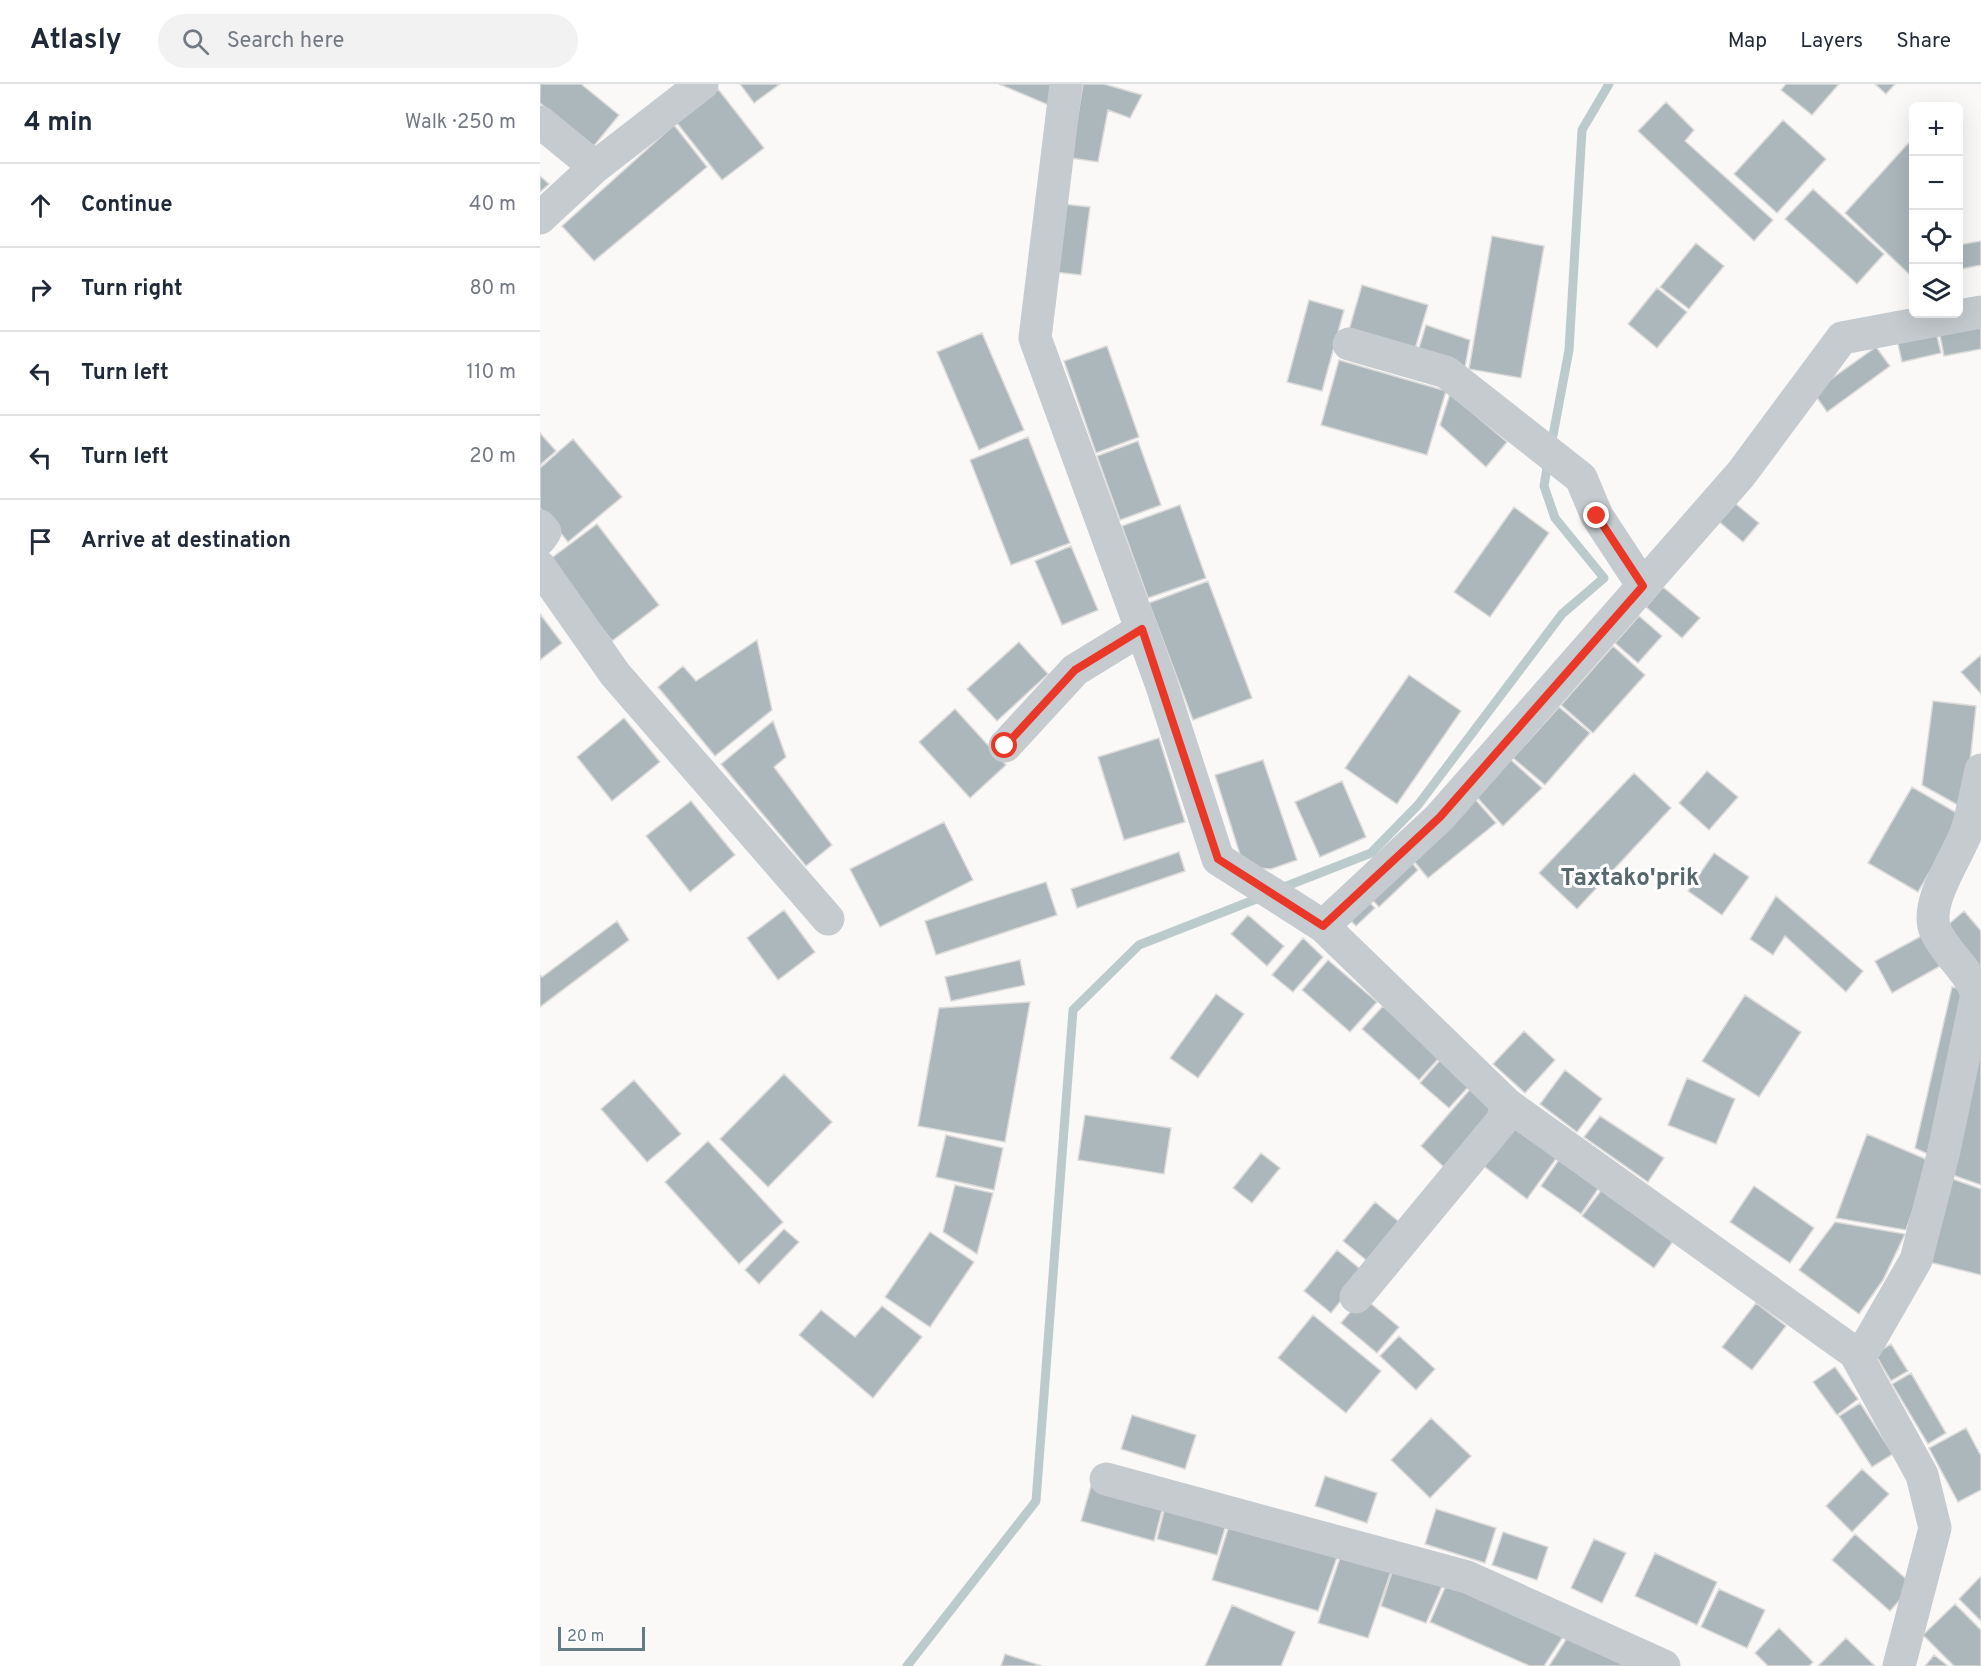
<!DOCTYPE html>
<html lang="en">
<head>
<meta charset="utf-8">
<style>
	:root { --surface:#fff; --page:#f2f2f3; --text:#1f2937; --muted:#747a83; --line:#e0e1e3 }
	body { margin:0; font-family:Overpass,sans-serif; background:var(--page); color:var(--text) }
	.controls { position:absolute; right:18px; top:18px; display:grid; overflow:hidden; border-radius:9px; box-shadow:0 6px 24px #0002 }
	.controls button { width:54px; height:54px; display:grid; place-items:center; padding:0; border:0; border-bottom:2px solid var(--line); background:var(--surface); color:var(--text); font:30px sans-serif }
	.scale { position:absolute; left:18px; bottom:15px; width:87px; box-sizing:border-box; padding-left:6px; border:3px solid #647a84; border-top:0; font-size:16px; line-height:21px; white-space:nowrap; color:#647a84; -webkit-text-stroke:4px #fff; paint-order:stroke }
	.stop { position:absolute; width:18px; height:18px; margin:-14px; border:4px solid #e93828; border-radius:50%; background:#fff }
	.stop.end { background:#e93828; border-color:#fff; box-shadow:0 2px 6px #0008 }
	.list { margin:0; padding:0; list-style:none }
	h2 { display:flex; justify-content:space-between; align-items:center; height:78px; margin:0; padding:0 24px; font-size:26px }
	h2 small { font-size:20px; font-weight:400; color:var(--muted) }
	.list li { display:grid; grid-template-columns:39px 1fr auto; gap:18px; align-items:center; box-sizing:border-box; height:84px; padding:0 24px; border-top:2px solid var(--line) }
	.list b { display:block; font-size:22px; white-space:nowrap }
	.list em { font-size:20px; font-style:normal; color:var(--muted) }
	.icon { flex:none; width:33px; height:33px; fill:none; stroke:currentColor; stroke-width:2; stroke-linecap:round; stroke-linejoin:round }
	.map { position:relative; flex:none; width:1441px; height:1582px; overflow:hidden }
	header { display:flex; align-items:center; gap:36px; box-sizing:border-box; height:84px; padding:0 30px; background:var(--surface); border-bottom:2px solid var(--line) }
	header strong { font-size:28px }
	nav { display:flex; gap:33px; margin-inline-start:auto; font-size:21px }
	.search { width:420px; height:54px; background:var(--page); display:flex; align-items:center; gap:15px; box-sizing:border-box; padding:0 21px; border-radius:33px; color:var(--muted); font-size:22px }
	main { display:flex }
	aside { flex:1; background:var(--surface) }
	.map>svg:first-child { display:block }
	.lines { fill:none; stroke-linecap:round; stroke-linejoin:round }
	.stream { stroke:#bbcbcc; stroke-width:9 }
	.building { fill:#acb7bb; stroke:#dcdbda; stroke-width:1.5 }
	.minor { stroke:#c5cbce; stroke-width:33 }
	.route { stroke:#e93828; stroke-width:8 }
	.labels { text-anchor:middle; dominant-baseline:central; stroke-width:6; stroke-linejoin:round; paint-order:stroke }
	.quarter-label { font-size:24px; font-weight:bold; fill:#56676e; stroke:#fff }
</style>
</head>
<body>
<header>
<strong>Atlasly</strong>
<div class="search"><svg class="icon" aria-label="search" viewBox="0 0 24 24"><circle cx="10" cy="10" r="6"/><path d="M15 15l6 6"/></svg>Search here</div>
<nav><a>Map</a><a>Layers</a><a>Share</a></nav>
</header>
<main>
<aside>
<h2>4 min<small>Walk · 250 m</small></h2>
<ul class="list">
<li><svg class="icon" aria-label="ahead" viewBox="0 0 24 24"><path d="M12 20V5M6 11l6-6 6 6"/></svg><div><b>Continue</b></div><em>40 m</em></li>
<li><svg class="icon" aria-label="right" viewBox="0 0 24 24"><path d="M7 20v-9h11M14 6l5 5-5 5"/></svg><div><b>Turn right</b></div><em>80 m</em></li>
<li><svg class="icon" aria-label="left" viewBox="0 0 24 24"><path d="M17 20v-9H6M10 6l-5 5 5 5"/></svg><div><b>Turn left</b></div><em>110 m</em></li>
<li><svg class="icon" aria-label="left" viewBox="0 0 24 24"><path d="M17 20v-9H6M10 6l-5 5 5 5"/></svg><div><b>Turn left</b></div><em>20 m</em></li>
<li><svg class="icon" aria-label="arrive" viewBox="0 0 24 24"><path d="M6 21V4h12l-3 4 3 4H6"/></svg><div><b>Arrive at destination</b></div></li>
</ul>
</aside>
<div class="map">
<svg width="1441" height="1582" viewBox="0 0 1441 1582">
	<rect width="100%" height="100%" fill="#faf9f8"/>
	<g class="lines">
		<path class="stream" d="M1011,362L1029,266L1042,46L1069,0
			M739,805L831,769L878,721L1022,530L1064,494L1015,434L1004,402L1008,378
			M367,1582L496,1417L533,926L599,861L724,812"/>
	</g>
	<path class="building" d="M0,0H41L79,31L53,63L0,19Z
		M200,0H240L214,19Z
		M459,0H514L511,22Z
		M543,0H564L602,11L590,34L568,26L558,78L531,74Z
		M1246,0H1299L1272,31L1241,6Z
		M1335,0H1355L1346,10Z
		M178,5L224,64L182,96L137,39Z
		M1126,18L1154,46L1145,57L1233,136L1214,157L1098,47Z
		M1243,36L1286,75L1237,129L1194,90Z
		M134,41L167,83L54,177L22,142Z
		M1374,53V185L1369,190L1305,129Z
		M0,92L9,100L0,108Z
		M1273,105L1344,170L1317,200L1245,135Z
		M523,120L550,123L541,191L514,188Z
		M952,152L1004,162L981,294L929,285Z
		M1441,157V181L1421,185L1418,161Z
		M1156,159L1184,182L1149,225L1120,203Z
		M822,201L888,221L875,265L809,246Z
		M1117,204L1147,228L1117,264L1088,240Z
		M769,216L804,226L782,307L747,298Z
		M1441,238V265L1404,272L1399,246Z
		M886,241L930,256L925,283L878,267Z
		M1396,248L1401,269L1362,278L1357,256Z
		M442,249L484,346L439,366L397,268Z
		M567,262L599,353L556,369L524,277Z
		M1336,263L1350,282L1287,328L1273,308Z
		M799,276L906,307L887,371L781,341Z
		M910,310L967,358L946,383L900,341Z
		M0,349L16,367L0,381Z
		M488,353L530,459L471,481L430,376Z
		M33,355L82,413L28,458L0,424V384Z
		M598,357L621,421L580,436L557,372Z
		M1191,416L1219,439L1203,458L1176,435Z
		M640,421L666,494L608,514L582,442Z
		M974,423L1009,449L950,533L914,508Z
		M57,440L119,521L72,557L9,476Z
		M531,462L558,526L522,541L495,477Z
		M668,497L712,614L653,636L609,519Z
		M1123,503L1160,534L1142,554L1106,523Z
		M0,530L22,559L0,576Z
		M1099,532L1122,552L1098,579L1075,559Z
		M217,556L232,626L175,672L118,603L143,582L156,597Z
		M479,558L508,590L457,637L427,605Z
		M1073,562L1105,591L1053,649L1021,621Z
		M1441,571V610L1421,588Z
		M869,591L921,627L857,720L805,684Z
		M1393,617L1436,622L1425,725L1382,701Z
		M1019,623L1050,649L1005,701L973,674Z
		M415,625L466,681L430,714L379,658Z
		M84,634L120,678L72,717L37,673Z
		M233,637L246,673L234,683L292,761L266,782L181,680Z
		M619,654L645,738L584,756L558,673Z
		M723,676L757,776L731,785L704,783L675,691Z
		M971,676L1002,704L963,742L935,711Z
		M1167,687L1198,713L1169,746L1139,719Z
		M1094,689L1131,724L1037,825L999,789Z
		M802,697L826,753L780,773L755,718Z
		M1372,703L1422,732L1378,808L1328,779Z
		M934,714L956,739L888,794L867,769Z
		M151,717L195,771L150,808L106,752Z
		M404,738L433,796L340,843L310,785Z
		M639,768L645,787L537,824L531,805Z
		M1174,769L1209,793L1182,831L1148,807Z
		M865,771L878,786L839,823L826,809Z
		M506,798L517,831L396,871L385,837Z
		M823,812L835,824L816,842L804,830Z
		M1236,812L1323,887L1306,908L1245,852L1233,871L1210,855Z
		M244,826L275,868L238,896L207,854Z
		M1424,827L1441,847V891L1402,846Z
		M708,831L744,862L727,882L691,850Z
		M77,837L89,856L0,923V891L2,893Z
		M1387,849L1404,880L1352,909L1335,877Z
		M763,854L783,873L753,908L732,891Z
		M480,876L485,901L411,917L405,893Z
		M788,876L837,918L810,948L762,906Z
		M1412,903L1429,907L1392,1072L1375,1064Z
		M676,910L704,930L658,994L630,974Z
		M1205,911L1261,948L1219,1013L1162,977Z
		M490,918L465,1058L378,1042L399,924Z
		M843,922L900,973L879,996L822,945Z
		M984,947L1015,976L985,1009L953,980Z
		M1435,969L1441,973V1101L1407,1089Z
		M901,975L930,1001L909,1024L880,999Z
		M1025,986L1062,1015L1037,1048L1000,1020Z
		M244,990L292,1038L228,1103L180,1055Z
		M1147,994L1195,1015L1176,1060L1128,1041Z
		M94,996L141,1050L107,1078L61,1025Z
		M932,1003L957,1025L905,1084L881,1062Z
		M545,1031L631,1044L624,1090L538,1076Z
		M1060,1032L1124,1074L1108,1098L1044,1053Z
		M973,1038L1018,1072L987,1115L941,1080Z
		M1327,1050L1390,1077L1366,1146L1296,1134Z
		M406,1051L463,1064L454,1106L396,1093Z
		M168,1057L243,1138L199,1180L125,1098Z
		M721,1069L740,1084L712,1119L693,1104Z
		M1020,1074L1060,1102L1041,1130L1001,1102Z
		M1407,1093L1441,1105V1191L1385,1177Z
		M415,1101L453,1109L437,1170L403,1148Z
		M1214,1102L1274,1144L1250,1179L1190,1138Z
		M1063,1104L1134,1156L1114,1184L1042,1132Z
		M835,1118L863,1141L831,1180L803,1157Z
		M1295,1138L1365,1150L1343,1196L1319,1230L1259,1186Z
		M244,1145L259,1158L219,1200L205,1186Z
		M390,1148L434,1178L390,1243L345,1213Z
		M797,1166L824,1188L791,1229L764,1207Z
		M823,1213L859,1243L837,1269L801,1239Z
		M1216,1219L1246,1242L1212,1286L1182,1263Z
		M342,1222L382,1253L333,1314L259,1251L281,1226L315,1253Z
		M773,1231L841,1287L806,1329L738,1274Z
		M859,1252L895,1285L876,1306L840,1272Z
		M1351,1260L1368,1287L1351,1297L1335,1270Z
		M1295,1283L1318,1315L1297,1331L1273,1298Z
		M1371,1289L1406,1349L1388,1360L1352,1300Z
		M1320,1319L1353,1370L1332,1383L1299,1332Z
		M592,1331L656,1351L645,1385L581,1365Z
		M891,1334L931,1372L890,1414L851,1376Z
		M1426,1344L1441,1372V1406L1418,1418L1389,1364Z
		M1322,1385L1349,1410L1312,1448L1286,1422Z
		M785,1392L837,1409L827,1439L775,1422Z
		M553,1395L625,1415L614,1457L541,1437Z
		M627,1415L689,1431L677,1471L617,1455Z
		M896,1425L956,1444L945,1479L885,1460Z
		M692,1432L801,1462L778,1527L672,1496Z
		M963,1448L1008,1463L997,1496L952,1481Z
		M1315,1450L1373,1501L1350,1527L1292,1476Z
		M1054,1455L1086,1469L1062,1519L1031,1504Z
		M804,1462L855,1476L828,1554L778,1539Z
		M1115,1469L1177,1498L1157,1541L1095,1512Z
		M856,1476L907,1491L886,1539L841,1522Z
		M910,1492L1030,1542L1004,1582H990L890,1538Z
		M1441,1492V1537L1419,1515Z
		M1179,1505L1225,1526L1207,1564L1161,1543Z
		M1415,1520L1441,1546V1582H1414L1383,1551Z
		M692,1521L755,1548L741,1582H665Z
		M1034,1543L1098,1582H1009Z
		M1239,1544L1273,1578L1269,1582H1228L1215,1569Z
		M1306,1554L1335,1582H1278Z
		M465,1570L502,1582H461Z
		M1394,1571L1408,1582H1385Z"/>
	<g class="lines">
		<path class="minor" d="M526,0L495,254L621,599L678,775L783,842L968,1021L1315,1269L1382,1391L1395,1444L1359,1582
			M0,38L55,83
			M0,134L55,83L162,0
			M809,260L906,288L1041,394L1057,432L1103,502
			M0,442L5,448L0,455
			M0,483L75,590L288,835
			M465,662L535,586L602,545
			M783,842L900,733L1201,390L1302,254L1441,228
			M816,1213L961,1038L968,1021
			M1315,1269L1326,1263L1376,1176L1403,1071L1437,910C1428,885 1407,871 1396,848C1383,821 1416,775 1426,749C1433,729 1436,706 1441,686
			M566,1395L927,1493L1124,1582"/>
	</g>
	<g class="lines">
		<path class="route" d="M465,662L535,586L602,545L678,775L783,842L900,733L1103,502L1057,432"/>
	</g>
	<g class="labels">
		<g class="quarter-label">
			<text x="1090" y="795">Taxtako'prik</text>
		</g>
	</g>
</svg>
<div class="controls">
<button>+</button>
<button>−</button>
<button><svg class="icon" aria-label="locate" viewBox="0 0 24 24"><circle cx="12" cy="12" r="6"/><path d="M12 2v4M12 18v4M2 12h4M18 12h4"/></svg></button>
<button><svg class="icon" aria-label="layers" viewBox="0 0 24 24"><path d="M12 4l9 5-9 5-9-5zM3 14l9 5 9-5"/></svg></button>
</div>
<div class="scale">20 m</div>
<div class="stop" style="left:465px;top:662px"></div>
<div class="stop end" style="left:1057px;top:432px"></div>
</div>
</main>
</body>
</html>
